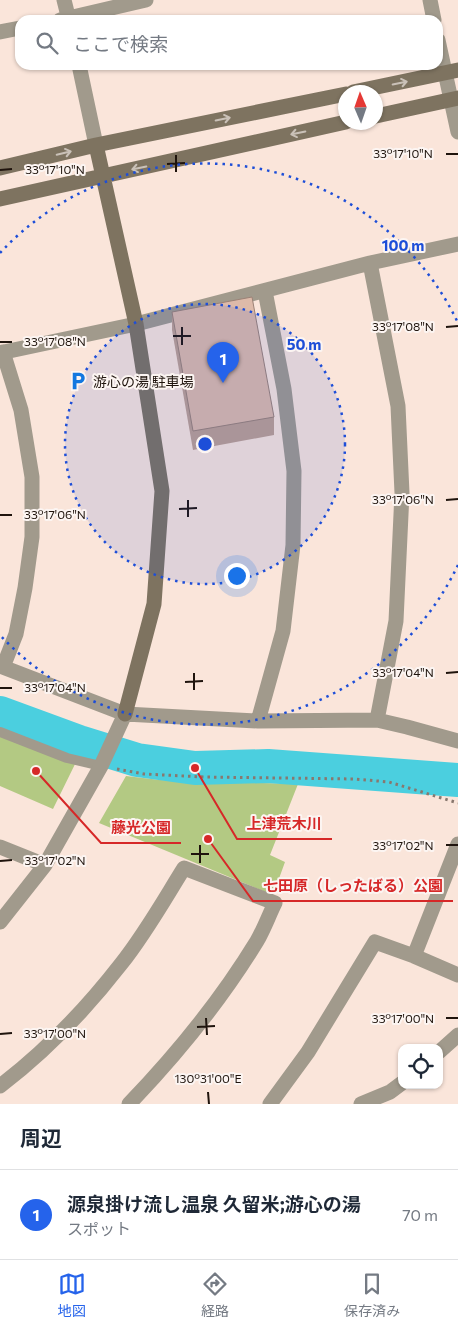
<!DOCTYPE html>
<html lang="ja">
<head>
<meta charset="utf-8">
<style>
	:root { --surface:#fff; --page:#f6f6f7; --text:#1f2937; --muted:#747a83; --line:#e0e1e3; --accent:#2563eb }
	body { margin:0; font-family:Commissioner,"Noto Sans JP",sans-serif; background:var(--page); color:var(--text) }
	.controls { position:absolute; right:15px; bottom:15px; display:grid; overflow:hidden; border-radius:10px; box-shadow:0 1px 4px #0004 }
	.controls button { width:45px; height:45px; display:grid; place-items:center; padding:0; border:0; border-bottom:1px solid var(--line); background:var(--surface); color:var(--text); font:25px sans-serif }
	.compass { position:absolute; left:338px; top:85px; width:45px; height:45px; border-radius:50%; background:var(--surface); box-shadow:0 1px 4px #0004; rotate:358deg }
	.you { position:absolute; left:236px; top:575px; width:18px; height:18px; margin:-12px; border:4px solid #fff; border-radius:50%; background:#1a73e8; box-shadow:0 0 0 8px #1a73e833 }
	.badge { display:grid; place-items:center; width:32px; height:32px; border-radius:50%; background:var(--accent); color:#fff; font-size:16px; font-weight:700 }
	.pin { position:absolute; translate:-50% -41px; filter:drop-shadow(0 1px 2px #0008) }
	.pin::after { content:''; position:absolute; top:26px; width:18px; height:15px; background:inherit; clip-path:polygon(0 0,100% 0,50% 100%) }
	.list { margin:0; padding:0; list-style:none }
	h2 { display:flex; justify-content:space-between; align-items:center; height:65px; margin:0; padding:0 20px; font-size:21px }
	h2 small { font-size:16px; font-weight:400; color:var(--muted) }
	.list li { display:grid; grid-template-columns:32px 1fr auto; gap:15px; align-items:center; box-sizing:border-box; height:90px; padding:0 20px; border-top:1px solid var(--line) }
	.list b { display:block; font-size:19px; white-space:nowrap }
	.list p { margin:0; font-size:16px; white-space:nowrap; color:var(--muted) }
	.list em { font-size:16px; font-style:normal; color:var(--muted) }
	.icon { flex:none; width:28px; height:28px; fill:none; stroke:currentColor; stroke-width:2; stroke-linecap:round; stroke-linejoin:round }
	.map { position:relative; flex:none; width:458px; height:1104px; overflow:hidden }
	.search { position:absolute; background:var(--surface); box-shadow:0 1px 4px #0004; left:15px; right:15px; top:15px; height:55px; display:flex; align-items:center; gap:12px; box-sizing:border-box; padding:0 18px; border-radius:15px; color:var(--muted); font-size:19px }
	.sheet { height:155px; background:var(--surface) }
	nav { display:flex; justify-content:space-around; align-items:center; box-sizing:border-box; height:70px; border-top:1px solid var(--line); background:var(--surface); font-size:14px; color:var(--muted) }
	nav a { display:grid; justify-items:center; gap:2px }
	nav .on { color:var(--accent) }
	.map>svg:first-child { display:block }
	.green { fill:#b3c983 }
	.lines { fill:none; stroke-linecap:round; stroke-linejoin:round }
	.river { stroke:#4bcfdf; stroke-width:34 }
	.path { stroke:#88786f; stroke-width:3; stroke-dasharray:2.5 4; stroke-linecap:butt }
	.lane { stroke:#a19a8c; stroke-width:10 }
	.street { stroke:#a19a8c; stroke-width:15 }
	.secondary { stroke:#7e7360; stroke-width:15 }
	.wall { fill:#bea091 }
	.building { fill:#ddbaa9; stroke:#9b8276 }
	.oneway { stroke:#cac1b8 }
	.ticks { fill:none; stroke:#1f140d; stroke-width:2 }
	.ring { fill:none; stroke:#1d4ed8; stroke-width:2.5; stroke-dasharray:2.5 5 }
	.labels { text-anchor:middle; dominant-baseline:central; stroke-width:4; stroke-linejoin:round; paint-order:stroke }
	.poi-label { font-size:14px; fill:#1f140d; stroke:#fcf5f2; text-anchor:start }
	.ticks-label { font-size:12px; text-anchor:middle; fill:#1f140d; stroke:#fcf5f2; stroke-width:4; stroke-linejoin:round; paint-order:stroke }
	.centre { fill:#1d4ed8; stroke:#fcf5f2; stroke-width:2.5 }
	.ring-label { font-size:15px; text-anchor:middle; font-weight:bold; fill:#1d4ed8; stroke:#fcf5f2; stroke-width:4; stroke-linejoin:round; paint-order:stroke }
	.leader { fill:none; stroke:#d62828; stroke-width:2 }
	.callout-dot { fill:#d62828; stroke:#fcf5f2; stroke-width:2 }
	.callout-label { font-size:15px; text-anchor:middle; font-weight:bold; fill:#d62828; stroke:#fcf5f2; stroke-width:4; stroke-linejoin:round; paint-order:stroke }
</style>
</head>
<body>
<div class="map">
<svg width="458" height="1104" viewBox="0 0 458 1104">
	<rect width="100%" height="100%" fill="#fae5da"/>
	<path class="green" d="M0,726L79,756L53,809L0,786Z
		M126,776L160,780L298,784L270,855L285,862L273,895L99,823Z"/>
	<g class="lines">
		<path class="river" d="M0,713L79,742L137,760L195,768L268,766L458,780"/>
		<path class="path" d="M117,769L144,774L204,777L355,779L389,782L458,803"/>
		<path class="lane" d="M0,732L67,758L101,766"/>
		<path class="street" d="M64,0L69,20
			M430,0L434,20
			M60,20L146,0
			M0,32L20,28
			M438,40L458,132
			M79,65L96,145
			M370,263L398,406L402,493L396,621L377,720
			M0,353L136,324L370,263L458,244
			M0,666L125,714L258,721L377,720L407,727L458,741
			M3,667L16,634L25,588L32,537V477L21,410L3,352
			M258,721L283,631L293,545L294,471L284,389L265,291
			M0,847L45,865
			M0,922L45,865L101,766L125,714
			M414,956L458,844
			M439,1052L458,1035
			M0,1086C46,1051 86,1009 121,964C145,934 164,900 184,868L275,903C269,915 264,929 257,941C221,1000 177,1054 129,1104
			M270,1104L308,1052L375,942L414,956L458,975
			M361,1104L390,1092L402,1083"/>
		<path class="secondary" d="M353,92L458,70
			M376,116L458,98
			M96,145L136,324L162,491L154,604L125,714
			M0,168L96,145L346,94
			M0,199L346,122"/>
	</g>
	<path class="wall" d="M172,312L274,417V435L193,450L172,330Z"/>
	<path class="building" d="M252,297L274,417L193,431L172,312Z"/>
	<defs><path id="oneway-shaft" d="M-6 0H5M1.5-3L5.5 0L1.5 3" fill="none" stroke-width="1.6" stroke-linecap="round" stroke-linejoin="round" transform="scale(1.25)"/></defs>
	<g class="oneway">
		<use href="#oneway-shaft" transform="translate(400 83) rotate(-12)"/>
		<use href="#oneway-shaft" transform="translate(223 119) rotate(-12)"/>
		<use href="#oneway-shaft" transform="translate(298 133) rotate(168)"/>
		<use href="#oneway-shaft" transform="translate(64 153) rotate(-13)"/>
		<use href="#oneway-shaft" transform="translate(139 168) rotate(168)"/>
	</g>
	<path class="ticks" d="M446,154H458M176,155V172M167,164L185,163M0,170L12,169M182,327V345M446,327L458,326M173,336H191M0,342H12M188,500V517M446,500L458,499M179,509L197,508M0,515H12M194,673V690M446,673L458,672M185,682L203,681M0,688H12M200,845V863M446,845H458M191,854H209M0,861L12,860M206,1018L207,1035M446,1018H458M197,1027L215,1026M0,1034L12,1033M208,1092L209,1104"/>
	<circle cx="205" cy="444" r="140" fill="#1d4ed8" fill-opacity=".12"/>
	<g class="ring">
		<circle cx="205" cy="444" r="140"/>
		<path d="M458 565A280 280 0 0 1 0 635M0 253A280 280 0 0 1 458 323"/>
	</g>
	<defs>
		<g id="parking-bare" transform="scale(1.5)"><path d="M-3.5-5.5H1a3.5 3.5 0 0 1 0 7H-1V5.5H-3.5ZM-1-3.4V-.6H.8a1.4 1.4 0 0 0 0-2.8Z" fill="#1278e0" stroke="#fcf5f2" stroke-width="2.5" paint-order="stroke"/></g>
	</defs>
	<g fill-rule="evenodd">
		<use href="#parking-bare" x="78" y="381"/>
	</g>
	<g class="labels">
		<g class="poi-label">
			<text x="93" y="381">游心の湯 駐車場</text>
		</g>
	</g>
	<g class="ticks-label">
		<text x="403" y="158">33°17'10"N</text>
		<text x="55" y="174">33°17'10"N</text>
		<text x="403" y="331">33°17'08"N</text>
		<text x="55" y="346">33°17'08"N</text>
		<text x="403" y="504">33°17'06"N</text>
		<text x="55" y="519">33°17'06"N</text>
		<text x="403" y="677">33°17'04"N</text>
		<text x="55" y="692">33°17'04"N</text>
		<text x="403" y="850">33°17'02"N</text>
		<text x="55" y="865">33°17'02"N</text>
		<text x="403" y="1023">33°17'00"N</text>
		<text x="55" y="1038">33°17'00"N</text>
		<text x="208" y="1083">130°31'00"E</text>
	</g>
	<circle cx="205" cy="444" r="8" class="centre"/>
	<g class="ring-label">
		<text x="403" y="251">100 m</text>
		<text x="304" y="350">50 m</text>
	</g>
	<path class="leader" d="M195 768L237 839H332M36 771L101 843H181M208 839L253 901H453"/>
	<g class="callout-dot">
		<circle cx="195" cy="768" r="5"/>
		<circle cx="36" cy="771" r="5"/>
		<circle cx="208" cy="839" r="5"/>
	</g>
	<g class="callout-label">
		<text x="284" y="829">上津荒木川</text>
		<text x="141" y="833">藤光公園</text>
		<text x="353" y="891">七田原（しったばる）公園</text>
	</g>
</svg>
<div class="controls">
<button><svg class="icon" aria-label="locate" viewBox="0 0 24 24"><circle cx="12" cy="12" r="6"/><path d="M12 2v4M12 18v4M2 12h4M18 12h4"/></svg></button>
</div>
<svg class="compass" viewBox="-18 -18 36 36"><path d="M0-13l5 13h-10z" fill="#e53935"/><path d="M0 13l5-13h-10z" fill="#747a83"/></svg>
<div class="you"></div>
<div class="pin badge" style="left:223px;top:383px">1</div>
<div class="search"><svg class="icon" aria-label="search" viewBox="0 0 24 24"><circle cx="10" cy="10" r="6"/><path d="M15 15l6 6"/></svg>ここで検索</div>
</div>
<section class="sheet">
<h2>周辺<small></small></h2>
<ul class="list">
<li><span class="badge">1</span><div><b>源泉掛け流し温泉 久留米;游心の湯</b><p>スポット</p></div><em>70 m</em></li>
</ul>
</section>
<nav>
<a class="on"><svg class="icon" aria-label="map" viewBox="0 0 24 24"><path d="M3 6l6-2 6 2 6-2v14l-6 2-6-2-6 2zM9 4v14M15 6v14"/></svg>地図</a>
<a><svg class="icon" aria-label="directions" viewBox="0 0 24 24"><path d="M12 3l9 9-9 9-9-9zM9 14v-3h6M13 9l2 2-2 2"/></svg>経路</a>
<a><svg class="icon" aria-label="saved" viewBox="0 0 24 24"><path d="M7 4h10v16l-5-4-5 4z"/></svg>保存済み</a>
</nav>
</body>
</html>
